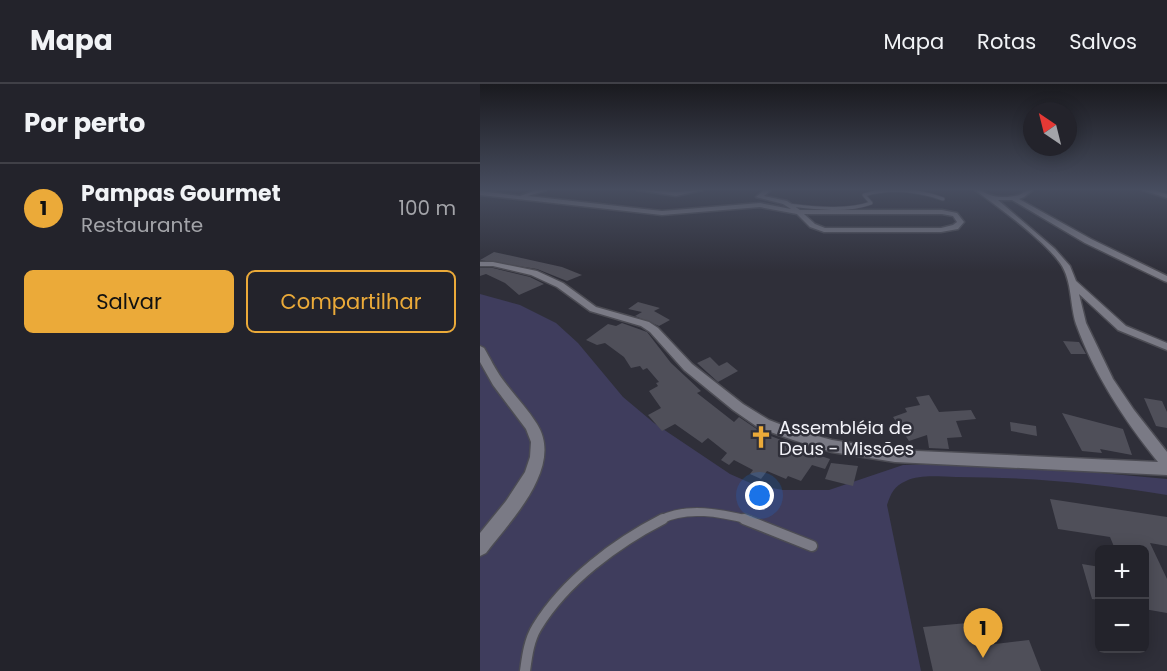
<!DOCTYPE html>
<html lang="pt">
<head>
<meta charset="utf-8">
<style>
	:root { --surface:#23232b; --page:#2b2b33; --text:#f1f3f6; --muted:#a3a4a9; --line:#404047; --accent:#ebaa39 }
	body { margin:0; font-family:Poppins,sans-serif; background:var(--page); color:var(--text) }
	.controls { position:absolute; right:18px; bottom:18px; display:grid; overflow:hidden; border-radius:9px; box-shadow:0 3px 15px #0003 }
	.controls button { width:54px; height:54px; display:grid; place-items:center; padding:0; border:0; border-bottom:2px solid var(--line); background:var(--surface); color:var(--text); font:30px sans-serif }
	.compass { position:absolute; left:543px; top:18px; width:54px; height:54px; border-radius:50%; background:var(--surface); box-shadow:0 3px 15px #0003; rotate:325deg }
	.you { position:absolute; left:280px; top:412px; width:21px; height:21px; margin:-15px; border:4px solid #fff; border-radius:50%; background:#1a73e8; box-shadow:0 0 0 9px #1a73e833 }
	.badge { display:grid; place-items:center; width:39px; height:39px; border-radius:50%; background:var(--accent); color:#111; font-size:20px; font-weight:700 }
	.pin { position:absolute; translate:-50% -50px; filter:drop-shadow(0 2px 3px #0008) }
	.pin::after { content:''; position:absolute; top:32px; width:21px; height:18px; background:inherit; clip-path:polygon(0 0,100% 0,50% 100%) }
	.list { margin:0; padding:0; list-style:none }
	h2 { display:flex; justify-content:space-between; align-items:center; height:78px; margin:0; padding:0 24px; font-size:26px }
	h2 small { font-size:20px; font-weight:400; color:var(--muted) }
	.list li { display:grid; grid-template-columns:39px 1fr auto; gap:18px; align-items:center; box-sizing:border-box; height:90px; padding:0 24px; border-top:2px solid var(--line) }
	.list b { display:block; font-size:22px; white-space:nowrap }
	.list p { margin:0; font-size:20px; white-space:nowrap; color:var(--muted) }
	.list em { font-size:20px; font-style:normal; color:var(--muted) }
	.actions { display:flex; gap:12px; padding:18px 24px }
	.actions a { flex:1; padding:14px 0; border:2px solid var(--accent); border-radius:9px; text-align:center; font-size:21px; color:var(--accent) }
	.actions .main { background:var(--accent); color:#111 }
	.map { position:relative; flex:none; width:687px; height:587px; overflow:hidden }
	header { display:flex; align-items:center; gap:36px; box-sizing:border-box; height:84px; padding:0 30px; background:var(--surface); border-bottom:2px solid var(--line) }
	header strong { font-size:28px }
	nav { display:flex; gap:33px; margin-inline-start:auto; font-size:21px }
	main { display:flex }
	aside { flex:1; background:var(--surface) }
	.map>svg:first-child { display:block }
	.green { fill:#3f3d5d }
	.building { fill:#4f4f59 }
	.lines { fill:none; stroke-linecap:round; stroke-linejoin:round }
	.service-far2-casing { stroke:#4c4c54; stroke-width:4.5 }
	.service-far1-casing { stroke:#4c4c54; stroke-width:10 }
	.service-casing { stroke:#4c4c54; stroke-width:13 }
	.minor-casing { stroke:#4c4c54; stroke-width:3 }
	.service-far2 { stroke:#7a7a85; stroke-width:3 }
	.service-far1 { stroke:#7a7a85; stroke-width:8 }
	.service { stroke:#7a7a85; stroke-width:10 }
	.minor { fill:#7a7a85; fill-rule:evenodd }
	.labels { text-anchor:middle; dominant-baseline:central; stroke-width:5; stroke-linejoin:round; paint-order:stroke }
	.poi-label { font-size:18px; fill:#f2f2f8; stroke:#2f2f39; text-anchor:start }
</style>
</head>
<body>
<header>
<strong>Mapa</strong>
<nav><a>Mapa</a><a>Rotas</a><a>Salvos</a></nav>
</header>
<main>
<aside>
<h2>Por perto<small></small></h2>
<ul class="list">
<li><span class="badge">1</span><div><b>Pampas Gourmet</b><p>Restaurante</p></div><em>100 m</em></li>
</ul>
<div class="actions"><a class="main">Salvar</a><a>Compartilhar</a></div>
</aside>
<div class="map">
<svg width="687" height="587" viewBox="0 0 687 587">
	<rect width="100%" height="100%" fill="#2f2f39"/>
	<path class="green" d="M0,210L40,221L76,239L98,259L143,313L174,339L250,390L275,401L303,406H349L423,381L464,380L566,384L687,395V411C617,399 547,393 476,393C460,393 441,390 426,397C414,402 411,409 407,421L441,587H0Z"/>
	<path class="building" d="M14,168L82,183L102,191L87,197L57,185L0,176Z
		M0,184H13L50,193L64,200L39,211L25,199L6,190L0,192Z
		M158,218L180,224L174,227L190,236L179,242L155,232L162,228L148,225Z
		M142,239L167,248L191,279L221,307L217,309L254,338L259,333L281,348L306,358V364L327,372L329,368L350,375L345,385L332,381L321,397L308,392L306,395L287,387L281,395L270,390L273,386L254,376L249,381L241,376L247,369L228,354L222,359L195,340L182,347L168,331L181,324L169,307L178,302L176,299L179,298L167,284L163,286L160,282L151,284L144,273L125,259L117,261L106,256L128,240L136,242Z
		M583,257L599,258L606,270H591Z
		M230,273L239,282L247,278L258,287L238,298L217,279Z
		M449,311L459,328L491,326L496,335L476,337L482,353L467,354L469,365L449,364L447,351L429,357L413,333L427,328L425,324L440,321L436,313Z
		M664,314L682,317L687,328V344L676,342Z
		M582,329L643,345L652,371L620,365L622,369L602,367Z
		M530,338L556,342L557,352L531,347Z
		M351,379L378,382L373,402L345,395Z
		M570,415L687,433V462L670,459L687,495V529L664,525V465H635L630,453L578,445Z
		M602,480L620,483V516L612,515Z
		M499,538L507,561L549,556L561,587H453L443,543Z"/>
	<g class="lines">
		<g class="service-far2-casing">
			<path id="service-far2" d="M310,121C335,124 367,128 391,119L384,111C410,103 437,106 463,115"/>
		</g>
		<g class="service-far1-casing">
			<path id="service-far1" d="M180,436C207,422 241,429 269,436"/>
		</g>
		<g class="service-casing">
			<path id="service" d="M264,435L332,462
				M45,587C47,572 49,556 57,543C85,497 136,459 183,435"/>
		</g>
		<g class="minor-casing">
			<path id="minor" d="M57,106H67L48,112L182,127L280,119L311,125L303,120L276,113L284,106H291L284,112L307,117L320,126H462L477,129L484,138L478,145L461,148H344L330,143L317,130L280,123L182,131L0,111V107L40,112ZM324,130H462L473,132L477,138L473,141L461,144H345L335,140Z
				M157,106L196,108L223,106L196,112Z
				M495,106C503,106 507,111 514,112C520,114 533,113 539,111C545,108 546,106 553,106L544,113L539,115L611,155L687,192V198L684,197L605,159L532,116H518L575,165L590,182L596,197L646,242L687,259V266L638,246L599,210L606,239L633,295L654,326L687,368V391L415,378L352,368L313,356L279,344L253,326L204,286L170,248L161,242L110,227L77,203L51,191L13,182H0V178H13L57,187L83,199L116,223L169,238L178,244L212,280L263,320L289,336L315,346L352,356L415,366L678,378C644,336 614,290 596,240C590,221 592,199 582,182C567,158 518,123 495,106Z
				M662,106H673L687,110V114Z
				M0,262L4,264C10,274 15,285 23,296C34,311 47,324 57,340C84,383 31,436 6,469L0,472V449L26,417L45,388L50,373L51,358L46,345L13,301L0,278Z"/>
		</g>
		<use href="#service-far2" class="service-far2"/>
		<use href="#service-far1" class="service-far1"/>
		<use href="#service" class="service"/>
		<use href="#minor" class="minor"/>
	</g>
	<linearGradient id="sky" x2="0" y2="1"><stop stop-color="#1a1a1f"/><stop offset="0.56" stop-color="#474d5f"/><stop offset="1" stop-color="#474d5f" stop-opacity="0"/></linearGradient>
	<rect width="687" height="188" fill="url(#sky)"/>
	<defs>
		<g id="church-bare" transform="scale(1.8)"><path d="M-1.2-6h2.4v3.5h3.3v2.4h-3.3V6h-2.4V-.1h-3.3v-2.4h3.3Z" fill="#ebaa39" stroke="#2f2f39" stroke-width="2.5" paint-order="stroke"/></g>
	</defs>
	<g fill-rule="evenodd">
		<use href="#church-bare" x="281" y="353"/>
	</g>
	<g class="labels">
		<g class="poi-label">
			<text x="299" y="343">Assembléia de<tspan x="299" dy="21">Deus - Missões</tspan></text>
		</g>
	</g>
</svg>
<div class="controls">
<button>+</button>
<button>−</button>
</div>
<svg class="compass" viewBox="-18 -18 36 36"><path d="M0-13l5 13h-10z" fill="#e53935"/><path d="M0 13l5-13h-10z" fill="#a3a4a9"/></svg>
<div class="you"></div>
<div class="pin badge" style="left:503px;top:574px">1</div>
</div>
</main>
</body>
</html>
